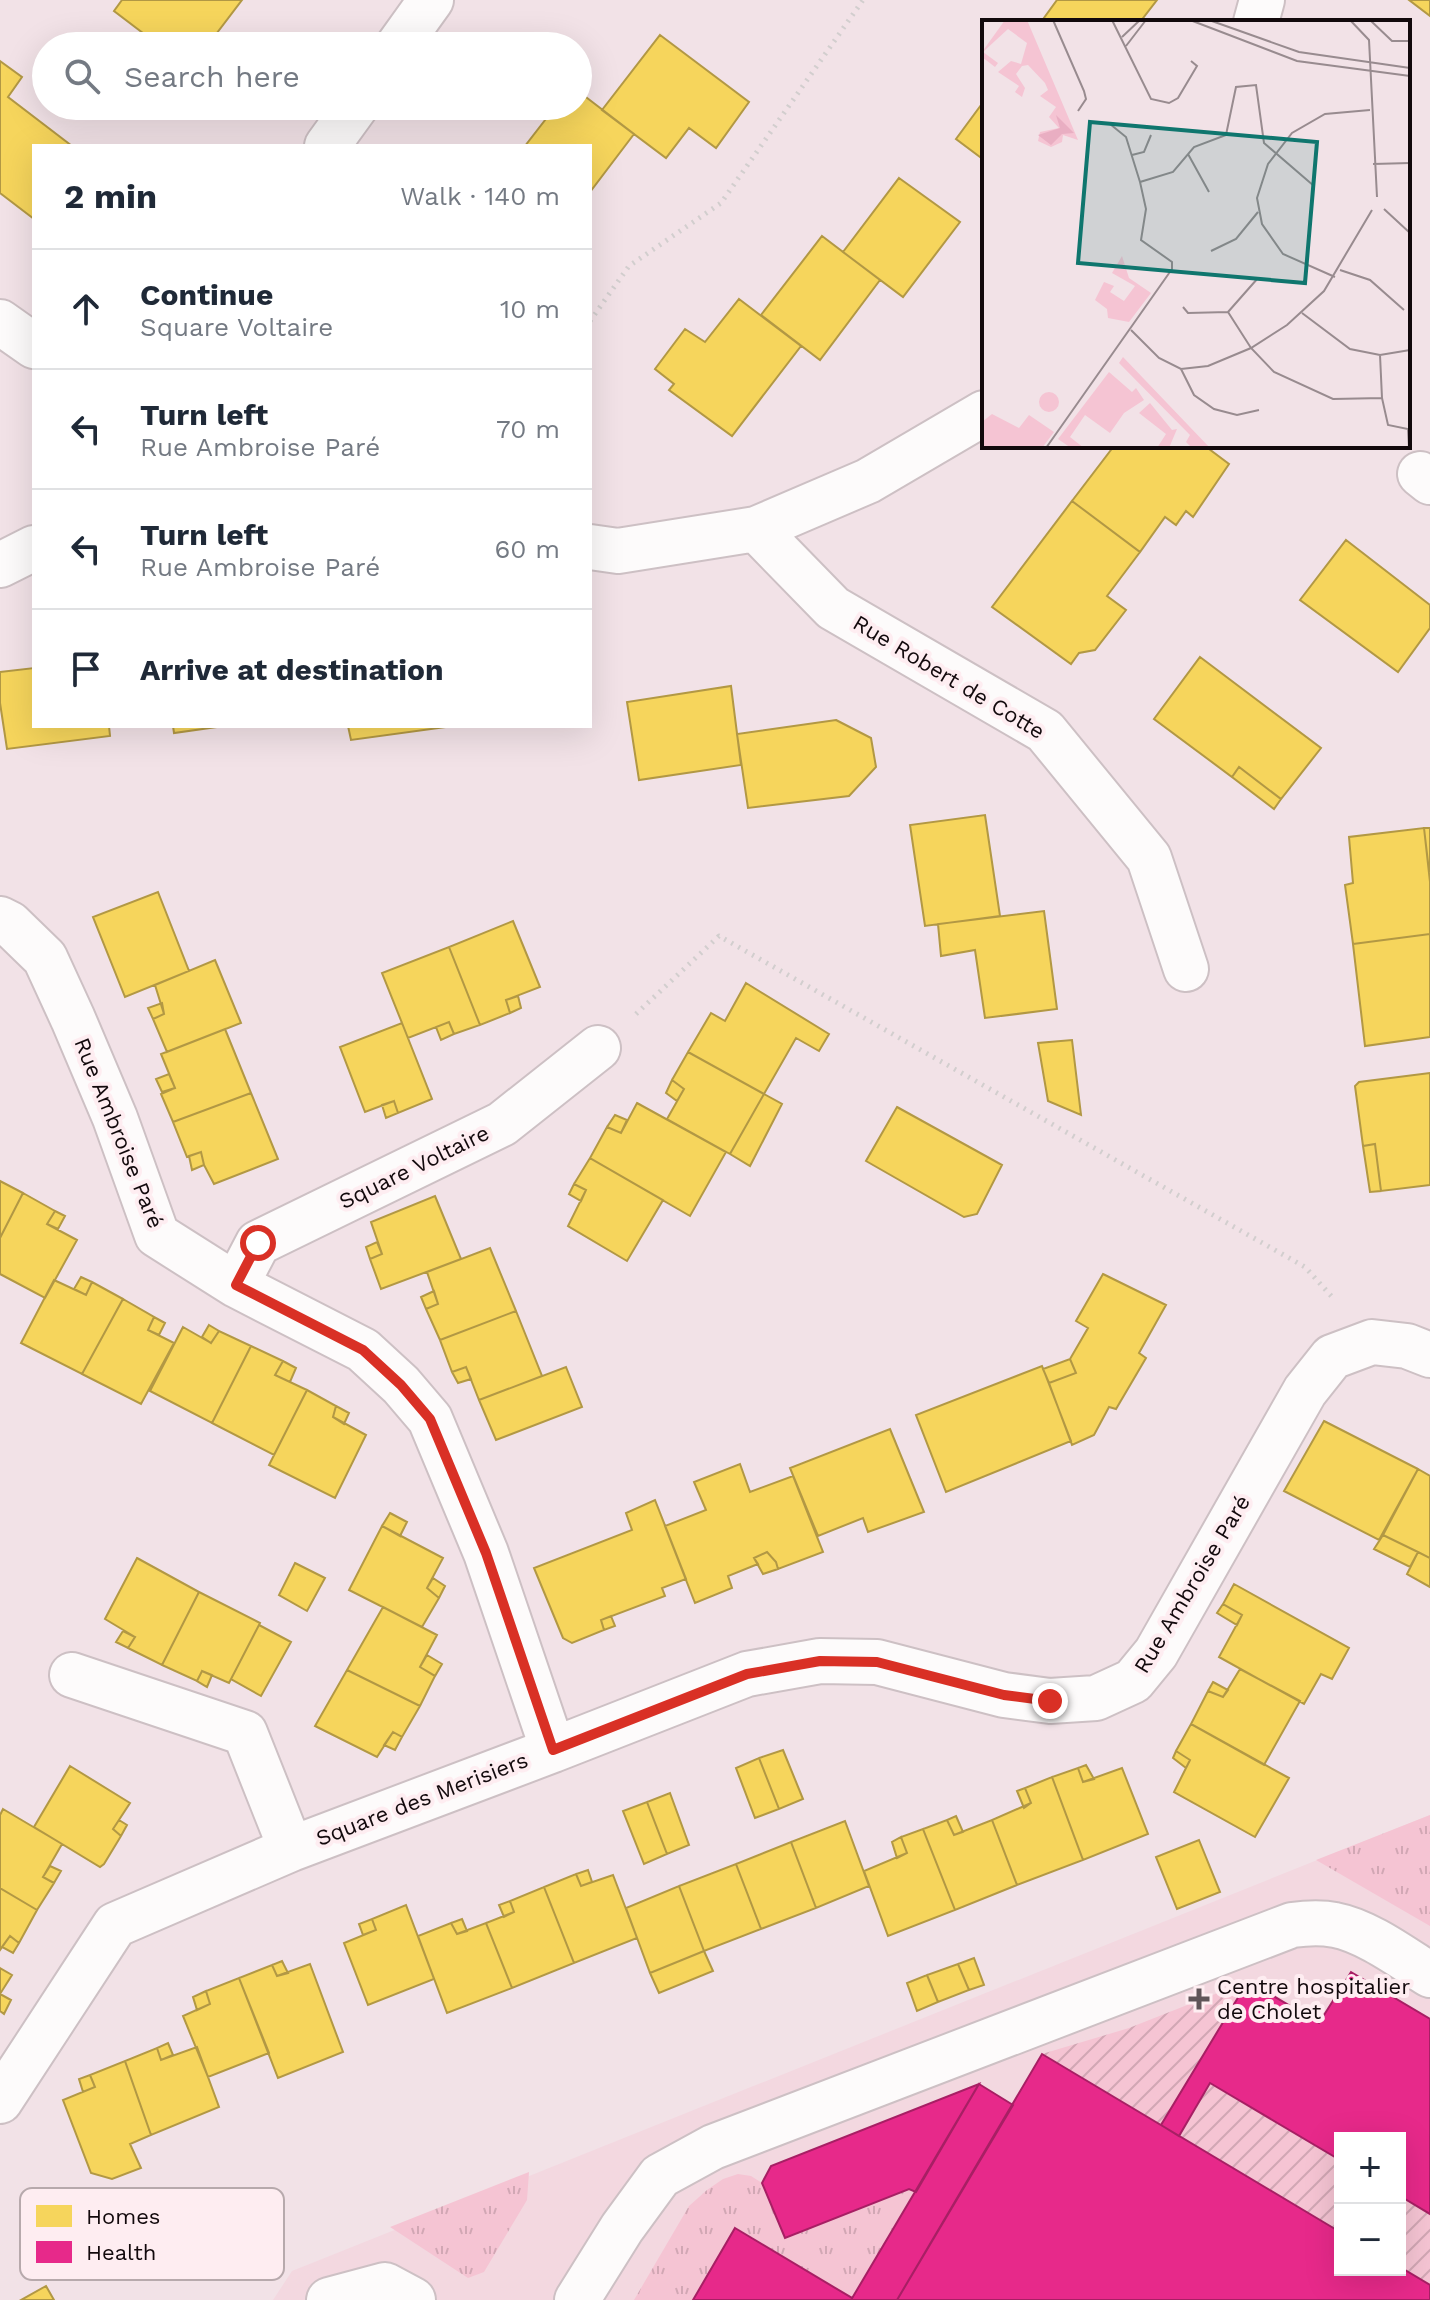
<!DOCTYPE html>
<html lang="en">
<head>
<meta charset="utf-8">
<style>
	:root { --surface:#fff; --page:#f2f2f3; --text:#1f2937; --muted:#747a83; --line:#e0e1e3 }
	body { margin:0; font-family:"Work Sans",sans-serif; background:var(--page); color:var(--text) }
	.controls { position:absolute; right:24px; bottom:24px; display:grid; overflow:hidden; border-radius:0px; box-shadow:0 8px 32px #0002 }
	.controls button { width:72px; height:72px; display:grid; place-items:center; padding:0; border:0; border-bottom:2px solid var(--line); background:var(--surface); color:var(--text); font:40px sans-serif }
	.stop { position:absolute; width:24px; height:24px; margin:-18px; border:6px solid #d93025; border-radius:50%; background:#fff }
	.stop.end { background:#d93025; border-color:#fff; box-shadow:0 2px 8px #0008 }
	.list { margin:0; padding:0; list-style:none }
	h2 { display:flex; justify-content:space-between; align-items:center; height:104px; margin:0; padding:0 32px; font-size:34px }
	h2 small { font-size:26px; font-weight:400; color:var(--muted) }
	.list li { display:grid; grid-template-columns:52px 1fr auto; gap:24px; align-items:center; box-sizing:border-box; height:120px; padding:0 32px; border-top:2px solid var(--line) }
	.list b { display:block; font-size:30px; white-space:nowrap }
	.list p { margin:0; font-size:26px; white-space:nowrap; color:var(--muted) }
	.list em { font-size:26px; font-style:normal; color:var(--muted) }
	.icon { flex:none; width:44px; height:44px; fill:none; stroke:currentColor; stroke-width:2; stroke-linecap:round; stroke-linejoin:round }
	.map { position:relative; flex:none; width:1430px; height:2300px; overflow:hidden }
	.search { position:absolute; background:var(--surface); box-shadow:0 8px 32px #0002; left:32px; top:32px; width:560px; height:88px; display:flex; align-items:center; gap:20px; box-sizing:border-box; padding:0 28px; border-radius:44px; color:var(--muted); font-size:30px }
	.panel { position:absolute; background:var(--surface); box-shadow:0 8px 32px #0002; left:32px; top:144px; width:560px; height:584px; border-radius:0px }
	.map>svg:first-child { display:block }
	.built { fill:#f3d8e0; fill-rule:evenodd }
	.grass { fill:url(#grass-tufts) }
	.garden { fill:url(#garden-furrows) }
	.homes { fill:#f6d55c; stroke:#b29844; stroke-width:2 }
	.health { fill:#e7298a; stroke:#a71f64; stroke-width:2 }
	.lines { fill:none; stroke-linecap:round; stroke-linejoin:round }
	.minor-casing { stroke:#cdc0c4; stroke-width:48 }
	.path { stroke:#d2cece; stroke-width:5; stroke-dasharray:2 6; stroke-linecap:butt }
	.minor { stroke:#fdfbfb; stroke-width:44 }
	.route { stroke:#d93025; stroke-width:10 }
	.poi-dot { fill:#605559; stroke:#feedf1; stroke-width:3 }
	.labels { text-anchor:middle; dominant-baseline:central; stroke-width:8; stroke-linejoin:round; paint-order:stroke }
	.street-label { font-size:22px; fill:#12090c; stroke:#feedf1 }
	.poi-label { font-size:22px; fill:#12090c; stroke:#feedf1; text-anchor:start }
	.inset-road { fill:none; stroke:#988b8f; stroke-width:2 }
	.view { fill:#0f766e; fill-opacity:0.15; stroke:#0f766e; stroke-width:4 }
	.inset-edge { fill:none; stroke:#12090c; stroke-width:4 }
	.key { fill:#feedf1; stroke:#b7a9ac; stroke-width:2 }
	.key-label { font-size:22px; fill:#12090c }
</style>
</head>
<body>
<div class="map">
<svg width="1430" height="2300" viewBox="0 0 1430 2300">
	<defs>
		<pattern id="grass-tufts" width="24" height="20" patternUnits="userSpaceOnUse" patternTransform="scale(2)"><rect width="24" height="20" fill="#f5c4d3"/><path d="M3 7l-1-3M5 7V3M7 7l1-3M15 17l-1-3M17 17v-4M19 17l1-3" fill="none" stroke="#d1a7b4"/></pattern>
		<pattern id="garden-furrows" width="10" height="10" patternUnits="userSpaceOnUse" patternTransform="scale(2)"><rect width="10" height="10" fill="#f5c4d3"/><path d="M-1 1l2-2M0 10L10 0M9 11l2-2" fill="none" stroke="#d1a7b4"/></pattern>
	</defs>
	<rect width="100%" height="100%" fill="#f2e2e7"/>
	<path class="built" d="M1430,1815V2300H273L292,2271ZM1340,2138H1400V2270H1340Z"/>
	<path class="grass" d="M1430,1815V1926L1316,1860Z
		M529,2172L527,2200L484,2272L468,2278L390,2227Z
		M738,2174L751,2176L762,2183L785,2238L909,2189L916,2192L852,2298L736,2228L693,2300H634L689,2206L707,2190L723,2179Z"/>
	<path class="garden" d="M1248,1981L1161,2125L1042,2054L1129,2028Z
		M1210,2083L1340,2160V2232L1179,2136Z
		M1400,2196L1430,2214V2285L1400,2267Z"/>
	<path class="homes" d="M122,0H242L207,46H160L114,11Z
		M1057,0H1157L1140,22H1041Z
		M1409,0H1430V16Z
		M660,35L749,102L716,148L689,128L666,158L602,110Z
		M0,61L22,77L8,97L72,146H34V219L0,193Z
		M578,91L634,134L590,192V146H525L556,106H578Z
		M984,101V160L956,139Z
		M899,178L960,222L903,297L843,252Z
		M822,236L880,280L820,360L761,315Z
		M739,299L801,346L732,436L669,390L674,384L655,369L685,329L705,342Z
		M1114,446H1205L1229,464L1193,517L1186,511L1176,525L1165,517L1140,552L1072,501Z
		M1072,501L1140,552L1107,596L1126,610L1095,650L1079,653L1071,664L992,607Z
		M1346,540L1430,605V628L1398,672L1300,600Z
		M1200,657L1321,748L1281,799L1239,767L1232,777L1154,719Z
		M34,668V726H109L110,736L7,749L0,703V672Z
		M731,686L741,765L639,780L627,702Z
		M836,720L871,738L876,767L849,796L748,808L737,734Z
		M173,726H224L174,733Z
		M348,726H453L351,740Z
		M1239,767L1281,799L1274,809L1232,777Z
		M985,815L1000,916L925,926L910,825Z
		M1424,828H1430V871H1429Z
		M1424,828L1430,882V934L1353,944L1345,885L1353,883L1349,837Z
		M158,892L189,971L125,997L93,917Z
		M1044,911L1057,1009L985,1018L975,950L941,956L938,924Z
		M513,921L540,987L506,1000L510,1013L480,1025L449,947Z
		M1430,934V1037L1365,1046L1353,944Z
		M449,947L480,1025L454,1034L449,1022L408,1038L382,973Z
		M215,960L241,1023L167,1052L153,1019L164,1014L155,985Z
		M746,983L829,1034L819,1051L796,1038L764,1094L688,1052L711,1013L725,1021Z
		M518,996L521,1008L510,1013L506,1000Z
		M162,1003L164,1014L153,1019L148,1008Z
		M449,1022L454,1034L441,1040L436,1027Z
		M402,1023L432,1099L398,1113L394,1101L365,1112L340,1047Z
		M225,1029L251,1093L173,1122L161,1094L175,1088L161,1054Z
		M1072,1040L1081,1115L1048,1101L1038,1043Z
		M688,1052L764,1094L730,1154L667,1119L684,1089L672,1080Z
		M1430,1073V1185L1381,1191L1375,1144L1363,1146L1355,1086L1359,1082Z
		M169,1074L175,1088L162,1092L156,1079Z
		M672,1080L684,1089L677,1101L666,1093Z
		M251,1093L278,1159L214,1184L204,1165L201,1152L187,1157L173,1122Z
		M764,1094L782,1104L750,1166L730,1154Z
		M394,1101L398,1113L386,1118L382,1105Z
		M637,1103L726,1152L690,1216L590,1158L607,1127L621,1133Z
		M897,1107L1002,1165L977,1214L964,1217L866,1161Z
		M615,1115L627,1120L621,1133L607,1127Z
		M1375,1144L1381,1191L1370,1192L1363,1146Z
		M201,1152L204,1165L192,1170L189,1156Z
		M590,1158L663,1200L627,1261L568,1226L586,1190L574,1184Z
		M0,1181L23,1193L0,1238Z
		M574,1184L586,1190L581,1201L569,1194Z
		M23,1193L55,1211L47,1224L77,1240L45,1298L0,1274V1238Z
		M435,1196L461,1259L381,1289L370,1259L382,1254L371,1222Z
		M55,1211L65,1216L58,1229L47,1224Z
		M377,1242L382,1254L370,1259L366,1247Z
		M490,1248L516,1311L440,1340L426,1309L438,1304L427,1272Z
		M1103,1274L1166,1305L1139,1353L1146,1358L1116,1409L1109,1407L1094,1435L1072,1445L1049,1383L1076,1373L1070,1359L1088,1328L1076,1321Z
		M81,1277L92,1282L86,1295L74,1289Z
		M54,1280L86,1295L92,1282L123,1299L82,1374L21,1343Z
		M434,1291L438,1304L426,1309L421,1297Z
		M123,1299L154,1317L148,1330L174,1343L141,1404L82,1374Z
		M516,1311L542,1376L479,1400L466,1367L452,1372L440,1340Z
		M154,1317L165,1323L159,1335L148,1330Z
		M209,1325L219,1331L211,1343L202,1337Z
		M183,1327L211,1343L219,1331L251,1346L212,1423L150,1391Z
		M251,1346L283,1361L275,1375L307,1390L274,1455L212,1423Z
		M1070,1359L1076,1373L1049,1383L1043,1369Z
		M283,1361L296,1368L290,1382L275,1375Z
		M1042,1366L1071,1441L946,1492L916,1415Z
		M466,1367L471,1379L458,1383L452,1372Z
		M566,1367L582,1407L496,1440L479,1400Z
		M307,1390L336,1406L333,1417L366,1435L335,1498L269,1465Z
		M336,1406L349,1413L344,1424L333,1417Z
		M1324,1421L1418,1469L1379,1540L1284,1491Z
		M890,1429L924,1512L868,1532L863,1518L818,1536L790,1468Z
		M740,1464L750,1492L793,1476L823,1552L778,1569L776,1562L767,1552L754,1558L758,1564L728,1576L732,1588L695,1603L665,1526L706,1510L694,1482Z
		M1418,1469L1430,1476V1558L1383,1535Z
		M655,1500L686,1579L662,1588L665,1596L601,1620L604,1630L572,1643L563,1638L534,1568L632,1530L626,1513Z
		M390,1513L407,1522L400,1536L382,1526Z
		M382,1526L443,1558L427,1588L439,1598L422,1627L349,1590Z
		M1383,1535L1418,1552L1410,1567L1374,1549Z
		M767,1552L776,1562L778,1569L763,1574L754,1558Z
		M1418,1552L1430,1558V1587L1407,1574Z
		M137,1558L199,1592L162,1665L128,1648L135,1637L105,1619Z
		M295,1563L325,1578L307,1611L279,1595Z
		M433,1578L445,1586L439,1598L427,1588Z
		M1234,1584L1349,1648L1332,1679L1321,1674L1304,1704L1219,1657L1242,1615L1223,1604Z
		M199,1592L260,1623L229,1683L202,1671L197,1681L162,1665Z
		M1223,1604L1242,1615L1237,1625L1217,1613Z
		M383,1607L437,1635L420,1667L435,1676L420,1706L347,1670Z
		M611,1616L615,1626L604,1630L601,1620Z
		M259,1625L291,1642L261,1696L231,1679Z
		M123,1631L135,1637L128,1648L116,1642Z
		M427,1655L442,1664L435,1676L420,1667Z
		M1240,1669L1300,1701L1264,1765L1191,1724L1208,1691L1223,1697Z
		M347,1670L420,1706L402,1737L393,1732L377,1757L315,1726Z
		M202,1671L212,1675L207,1687L197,1681Z
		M1213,1682L1228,1690L1223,1697L1208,1691Z
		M1191,1724L1289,1778L1255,1837L1174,1792L1190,1760L1176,1751Z
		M393,1732L402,1737L395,1750L384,1745Z
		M783,1750L803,1799L779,1809L759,1758Z
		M1176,1751L1190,1760L1186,1768L1173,1758Z
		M759,1758L779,1809L755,1818L736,1768Z
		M1086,1765L1094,1779L1083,1782L1078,1768Z
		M70,1766L130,1803L113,1829L121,1836L104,1864L100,1867L34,1827Z
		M1078,1768L1083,1782L1122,1768L1148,1834L1083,1860L1052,1777Z
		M1052,1777L1083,1860L1017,1885L992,1820L1031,1803L1025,1788Z
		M1025,1788L1031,1803L1024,1808L1017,1791Z
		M670,1793L689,1845L667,1854L647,1802Z
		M647,1802L667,1854L644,1864L623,1811Z
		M3,1809L62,1844L43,1877L54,1883L37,1910L0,1888V1815Z
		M956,1816L963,1832L954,1835L947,1820Z
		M119,1820L127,1825L121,1836L113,1829Z
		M947,1820L954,1835L992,1820L1017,1885L955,1910L923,1829Z
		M845,1821L869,1886L816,1908L791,1842Z
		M923,1829L955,1910L888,1936L864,1871L907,1853L901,1837Z
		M901,1837L907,1853L897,1858L892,1842Z
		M1199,1840L1220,1892L1177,1909L1156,1857Z
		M791,1842L816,1908L761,1929L736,1864Z
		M736,1864L761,1929L704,1951L679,1886Z
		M50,1866L61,1871L54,1883L43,1877Z
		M588,1870L592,1882L581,1886L576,1874Z
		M576,1874L581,1886L613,1875L637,1938L574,1963L544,1887Z
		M679,1886L704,1951L650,1973L626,1908Z
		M544,1887L574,1963L512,1988L486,1923L514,1912L510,1901Z
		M0,1888L37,1910L19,1943L10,1936L0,1950Z
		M510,1901L514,1912L504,1917L499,1905Z
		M406,1905L434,1979L368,2005L344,1943L376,1930L372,1919Z
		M372,1919L376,1930L363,1935L359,1924Z
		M462,1919L467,1931L457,1934L451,1923Z
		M451,1923L457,1934L486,1923L512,1988L447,2013L418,1936Z
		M10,1936L19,1943L13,1953L2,1947Z
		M704,1951L713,1971L659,1993L650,1973Z
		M974,1958L984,1985L969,1990L958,1964Z
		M282,1961L288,1973L277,1976L272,1965Z
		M310,1964L343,2052L278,2078L239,1978L272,1965L277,1976Z
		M958,1964L969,1990L938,2002L927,1975Z
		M0,1968L12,1975L0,1994Z
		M927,1975L938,2002L917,2011L907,1983Z
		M239,1978L269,2053L208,2077L183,2016L210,2004L206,1991Z
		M206,1991L210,2004L197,2010L193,1997Z
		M0,1994L11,2000L4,2014L0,2011Z
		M168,2043L173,2055L161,2060L157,2048Z
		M197,2047L219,2107L151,2135L125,2061L157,2048L161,2060Z
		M125,2061L151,2135L130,2144L141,2168L112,2179L91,2173L63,2100L95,2087L90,2075Z
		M90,2075L95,2087L83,2092L79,2079Z
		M46,2286L54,2300H21Z"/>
	<path class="health" d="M1351,1972L1430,2019V2214L1400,2196V2138H1340V2160L1210,2083L1179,2136L1161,2125L1248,1981L1319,2023Z
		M1042,2054L1340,2232V2270H1400V2267L1430,2285V2300H897Z
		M979,2084L916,2192L909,2189L785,2238L762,2183L771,2166Z
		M979,2084L1013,2105L897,2300H851Z
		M735,2228L852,2298L851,2300H693Z"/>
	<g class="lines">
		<g class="minor-casing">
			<path id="minor" d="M1256,22L1262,0
				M398,46L431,0
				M327,146L356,106
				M0,322L34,346
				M1420,474L1430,482
				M756,529L833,608L1045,731L1149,858L1186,969
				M590,547L618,551L756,529L868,481L984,413
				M0,565L34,548
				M0,919L10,924L45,958L73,1019L115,1118L157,1235L236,1285L363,1350L401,1385L430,1419L486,1553L553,1750L747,1674L820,1661L877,1662L1004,1695L1050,1701L1096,1698L1133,1681L1156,1653L1305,1391L1332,1357L1372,1342L1407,1346L1430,1355
				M236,1285L258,1243L502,1124L598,1048
				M72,1675L245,1733L291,1849
				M0,2101L115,1925L291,1849L553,1750
				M329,2300L385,2285L413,2300
				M577,2300L622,2228L660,2176L713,2147L1292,1925C1306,1923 1321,1922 1335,1925C1367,1931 1403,1958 1430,1975"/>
		</g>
		<path class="path" d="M590,321L629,266L721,203L863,0
			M636,1014L719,936L1305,1267L1334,1299"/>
		<use href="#minor" class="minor"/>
	</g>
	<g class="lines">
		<path class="route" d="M258,1243L236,1285L363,1350L401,1385L430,1419L486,1553L553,1750L747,1674L820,1661L877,1662L1004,1695L1050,1701"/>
	</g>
	<path class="poi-dot" d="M1195 1987h8v8h8v8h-8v8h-8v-8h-8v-8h8z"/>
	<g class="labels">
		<g class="street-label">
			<text transform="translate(949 677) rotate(31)">Rue Robert de Cotte</text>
			<text transform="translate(119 1133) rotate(68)">Rue Ambroise Paré</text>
			<text transform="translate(414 1167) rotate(-26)">Square Voltaire</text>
			<text transform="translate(1192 1584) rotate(-59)">Rue Ambroise Paré</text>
			<text transform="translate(422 1799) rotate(-21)">Square des Merisiers</text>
		</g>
		<g class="poi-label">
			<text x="1217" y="1986">Centre hospitalier<tspan x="1217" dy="25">de Cholet</tspan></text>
		</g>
	</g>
	<g transform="translate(982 20)">
		<rect width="428" height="428" fill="#f2e2e7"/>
		<path d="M23,0H45L96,120L81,115L80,122L69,127L56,121L58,112L77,108L67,97L74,87L58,76L66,70L63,63L46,45L40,46L34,54L43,68L40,77L33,72L37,66L16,52L29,41L39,44L45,23L26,9L1,32L16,43L13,47L0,37V32ZM140,236L147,258L169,273L147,302L126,298L125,289L113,280L122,262L132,266L128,272L142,281L153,266L130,253ZM141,337L228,428H210L204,422L208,415L137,343ZM127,352L150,372L154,368L162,380L142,393L128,413L103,395L88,417L102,428H89L76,419ZM57 382a10 10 0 1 1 20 0a10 10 0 1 1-20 0ZM168,383L190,410L195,409L187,428H175L184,414L157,393ZM10,394L37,408L47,395L72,412L60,428H0V402Z" fill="#f5c4d3"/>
		<path d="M74,95L92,113L80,114L69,125L56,115L78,108Z" fill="#e9aec2"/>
		<path class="inset-road" d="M71,0L102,71L104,79L96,91M130,0L169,79L187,83L196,78L215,46L209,41M208,0L315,41L428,56M227,0L317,32L428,48M368,0L387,20L395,177M388,0L410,21H428M140,17L158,0M144,26L164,0M128,104L144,117L158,162M206,134L227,172M150,135L162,132L169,115M391,144L428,143M402,189L428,213M229,231L254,219L276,192M358,250L388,260L422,290M353,257L301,234L280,204L275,178L286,144L310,113L343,94L388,90M201,287L206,293L246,292L269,328L292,352L351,379L400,378L398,335M246,292L276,258M320,293L368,329L398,335L428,330M149,310L177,338L199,349L226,346L269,328L305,305L342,271L390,190M199,349L212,375L232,389L255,395L277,390M400,378L406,405L426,409L427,428M64,428L190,249V242L159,220L164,189L158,162L191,152L212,127L244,115L254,67L274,65L282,123L332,166"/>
		<path class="view" d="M108,102L335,122L323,263L96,243Z"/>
		<rect width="428" height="428" class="inset-edge"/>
	</g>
	<rect x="20" y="2188" width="264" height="92" rx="12" class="key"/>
	<rect x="36" y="2205" width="36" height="22" fill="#f6d55c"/>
	<rect x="36" y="2241" width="36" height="22" fill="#e7298a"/>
	<g class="key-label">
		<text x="86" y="2224">Homes</text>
		<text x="86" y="2260">Health</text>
	</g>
</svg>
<div class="controls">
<button>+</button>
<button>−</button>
</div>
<div class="stop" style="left:258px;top:1243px"></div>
<div class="stop end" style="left:1050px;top:1701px"></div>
<div class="search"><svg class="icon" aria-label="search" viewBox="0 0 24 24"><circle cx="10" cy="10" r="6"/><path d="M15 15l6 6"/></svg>Search here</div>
<section class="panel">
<h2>2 min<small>Walk · 140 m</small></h2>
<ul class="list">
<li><svg class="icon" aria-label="ahead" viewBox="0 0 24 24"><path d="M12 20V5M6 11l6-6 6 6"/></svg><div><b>Continue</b><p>Square Voltaire</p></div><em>10 m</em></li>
<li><svg class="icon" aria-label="left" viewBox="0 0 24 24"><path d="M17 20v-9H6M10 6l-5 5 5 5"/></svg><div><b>Turn left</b><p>Rue Ambroise Paré</p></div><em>70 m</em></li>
<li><svg class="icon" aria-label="left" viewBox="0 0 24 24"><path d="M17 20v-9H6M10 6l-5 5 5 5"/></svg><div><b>Turn left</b><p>Rue Ambroise Paré</p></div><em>60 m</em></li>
<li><svg class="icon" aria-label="arrive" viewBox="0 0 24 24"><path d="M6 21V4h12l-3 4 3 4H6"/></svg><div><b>Arrive at destination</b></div></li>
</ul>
</section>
</div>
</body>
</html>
